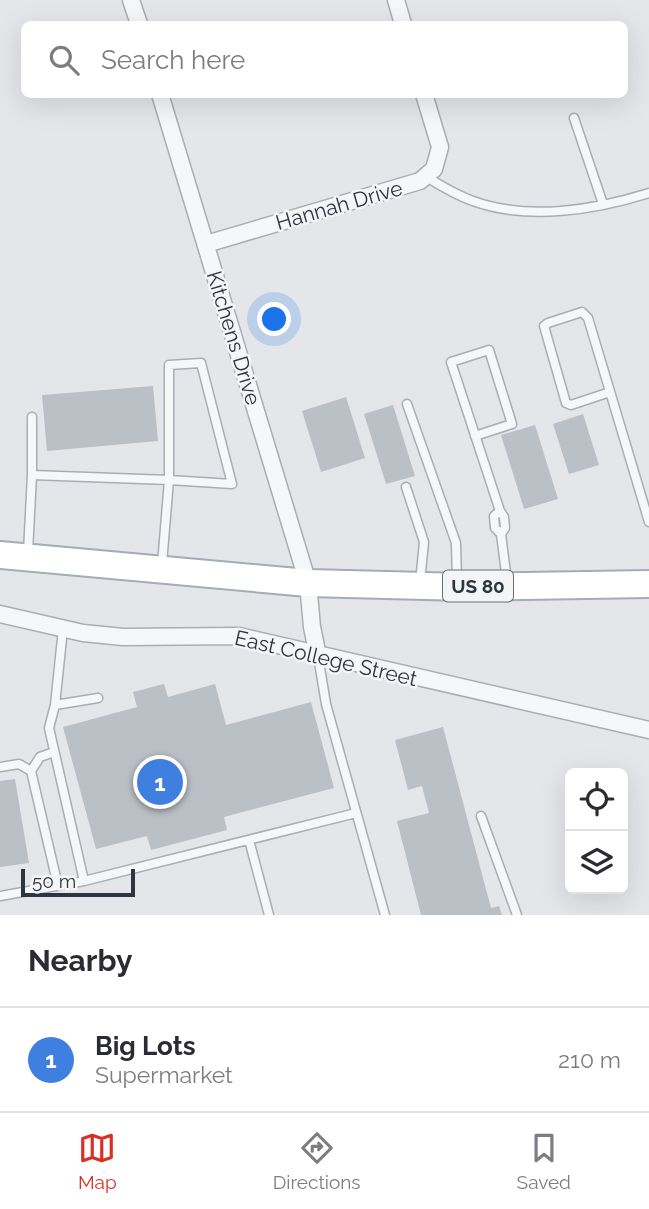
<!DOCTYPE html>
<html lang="en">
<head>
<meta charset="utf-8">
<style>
	:root { --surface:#fff; --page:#f2f2f3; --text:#2b2b33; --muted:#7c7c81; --line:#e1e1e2; --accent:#d93025 }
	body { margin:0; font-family:Raleway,sans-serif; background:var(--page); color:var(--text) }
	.controls { position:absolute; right:21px; bottom:21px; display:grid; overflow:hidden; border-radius:10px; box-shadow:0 7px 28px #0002 }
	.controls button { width:63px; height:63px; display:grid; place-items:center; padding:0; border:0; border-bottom:2px solid var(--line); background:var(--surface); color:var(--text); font:35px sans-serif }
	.scale { position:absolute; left:21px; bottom:18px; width:114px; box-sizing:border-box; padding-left:7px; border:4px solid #2d3540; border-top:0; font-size:19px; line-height:24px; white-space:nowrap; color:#2d3540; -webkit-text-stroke:5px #f3f5f7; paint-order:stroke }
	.you { position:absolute; left:275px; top:320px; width:24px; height:24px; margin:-18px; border:5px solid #fff; border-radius:50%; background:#1a73e8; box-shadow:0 0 0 10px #1a73e833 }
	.badge { display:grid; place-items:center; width:46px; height:46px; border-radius:50%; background:var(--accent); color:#fff; font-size:23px; font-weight:700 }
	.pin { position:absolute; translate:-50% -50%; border:4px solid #fff; box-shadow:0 2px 7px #0006 }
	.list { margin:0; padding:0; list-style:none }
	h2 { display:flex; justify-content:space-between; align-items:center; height:91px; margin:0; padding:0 28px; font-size:30px }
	h2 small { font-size:23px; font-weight:400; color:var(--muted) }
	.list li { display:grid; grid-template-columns:46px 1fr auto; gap:21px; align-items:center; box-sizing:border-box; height:105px; padding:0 28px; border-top:2px solid var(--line) }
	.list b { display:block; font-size:26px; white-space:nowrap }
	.list p { margin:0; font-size:23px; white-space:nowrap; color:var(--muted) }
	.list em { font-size:23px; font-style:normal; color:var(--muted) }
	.icon { flex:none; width:38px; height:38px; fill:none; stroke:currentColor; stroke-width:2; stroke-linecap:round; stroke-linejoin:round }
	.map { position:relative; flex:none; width:649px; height:915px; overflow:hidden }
	.search { position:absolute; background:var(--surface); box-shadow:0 7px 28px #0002; left:21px; right:21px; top:21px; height:77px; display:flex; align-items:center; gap:18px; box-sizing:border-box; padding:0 24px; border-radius:10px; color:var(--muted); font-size:26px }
	.sheet { height:196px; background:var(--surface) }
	nav { display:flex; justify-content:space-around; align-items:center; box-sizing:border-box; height:98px; border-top:2px solid var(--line); background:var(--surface); font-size:19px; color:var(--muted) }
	nav a { display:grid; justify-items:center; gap:4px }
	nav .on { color:var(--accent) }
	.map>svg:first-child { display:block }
	.building { fill:#bbc0c6 }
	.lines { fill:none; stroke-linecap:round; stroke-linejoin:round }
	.service-casing { stroke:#a9adb4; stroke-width:11 }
	.minor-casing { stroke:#a9adb4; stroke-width:19 }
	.primary-casing { stroke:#a4acb4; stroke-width:30 }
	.service { stroke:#f6f7f9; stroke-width:8 }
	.minor { stroke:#f6f7f9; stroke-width:16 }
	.primary { stroke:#fff; stroke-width:26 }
	.labels { text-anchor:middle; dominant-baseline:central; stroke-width:5; stroke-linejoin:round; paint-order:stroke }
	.shield { fill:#f3f5f7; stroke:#686f77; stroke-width:2 }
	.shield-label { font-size:19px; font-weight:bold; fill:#2d3540 }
	.street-label { font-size:21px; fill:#2d3540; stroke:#f3f5f7 }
</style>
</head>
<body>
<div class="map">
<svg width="649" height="915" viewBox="0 0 649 915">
	<rect width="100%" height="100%" fill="#e4e6ea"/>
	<path class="building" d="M153,386L158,441L47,451L42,395Z
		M346,397L365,458L321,472L302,411Z
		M393,405L415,476L386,484L364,414Z
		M583,414L599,465L569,474L553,424Z
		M535,425L558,499L524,509L501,435Z
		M164,684L168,697L215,684L226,725L311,702L334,788L224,817L227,830L151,850L147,836L96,849L63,727L137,707L133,692Z
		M443,727L491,908L499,906L502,915H421L397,821L429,813L422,786L408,790L395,740Z
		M15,779L29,863L0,867V781Z"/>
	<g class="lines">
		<g class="service-casing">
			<path id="service" d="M574,118L603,204
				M425,176C441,186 456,195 473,201C528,221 595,210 649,193
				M610,392L571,405L566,403L544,326L548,323L582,312L588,318C608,386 629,454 649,522
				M407,404L456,543L457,583
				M32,417V475
				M475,436L512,424L489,350L451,362L500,511
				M406,487L424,542L420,582
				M501,534L505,528L504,517L500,511L494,516L495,528L501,534L507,581
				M28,552L32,475L169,480V365L201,363L232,484L169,480L162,564
				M63,629L55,705L49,728L84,881
				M318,656L326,704L385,915
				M55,705L98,698
				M0,767L19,764L31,771L58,886
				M31,771L40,757L54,752
				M481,816L517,915
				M249,840L269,915
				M0,896L84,881L356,813"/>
		</g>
		<g class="minor-casing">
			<path id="minor" d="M131,0L139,24
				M396,0L403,24
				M160,94L308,583L312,627L318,656
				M206,244L420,181L434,169L440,147L424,94
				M0,614L83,633L123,637L239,636L649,730"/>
		</g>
		<g class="primary-casing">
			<path id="primary" d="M0,555L308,583L464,587L649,584"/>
		</g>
		<use href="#service" class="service"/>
		<use href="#minor" class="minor"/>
		<use href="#primary" class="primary"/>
	</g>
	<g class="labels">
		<rect class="shield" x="443" y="570.5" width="70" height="31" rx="5"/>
		<g class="shield-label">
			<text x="478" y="586">US 80</text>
		</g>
		<g class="street-label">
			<text transform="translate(339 205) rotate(-16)">Hannah Drive</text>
			<text transform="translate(234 338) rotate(73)">Kitchens Drive</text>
			<text transform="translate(326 658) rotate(13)">East College Street</text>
		</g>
	</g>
</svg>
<div class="controls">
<button><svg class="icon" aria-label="locate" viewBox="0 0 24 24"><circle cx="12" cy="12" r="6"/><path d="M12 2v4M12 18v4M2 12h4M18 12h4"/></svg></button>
<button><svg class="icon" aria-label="layers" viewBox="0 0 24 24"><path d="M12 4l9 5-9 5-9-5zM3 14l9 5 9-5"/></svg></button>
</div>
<div class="scale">50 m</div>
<div class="you"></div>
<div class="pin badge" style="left:160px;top:782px;background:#3f7fe0">1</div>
<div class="search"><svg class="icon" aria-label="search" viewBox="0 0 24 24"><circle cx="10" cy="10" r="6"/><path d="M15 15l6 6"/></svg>Search here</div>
</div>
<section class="sheet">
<h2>Nearby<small></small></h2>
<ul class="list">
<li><span class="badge" style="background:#3f7fe0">1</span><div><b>Big Lots</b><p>Supermarket</p></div><em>210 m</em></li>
</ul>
</section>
<nav>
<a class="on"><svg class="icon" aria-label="map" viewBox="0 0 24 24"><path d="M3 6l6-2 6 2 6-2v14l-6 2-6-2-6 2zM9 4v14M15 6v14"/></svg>Map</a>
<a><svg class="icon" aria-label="directions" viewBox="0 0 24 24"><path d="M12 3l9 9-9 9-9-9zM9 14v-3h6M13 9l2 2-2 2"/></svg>Directions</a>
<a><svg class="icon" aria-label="saved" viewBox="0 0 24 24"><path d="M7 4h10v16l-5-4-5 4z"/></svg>Saved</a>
</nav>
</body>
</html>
